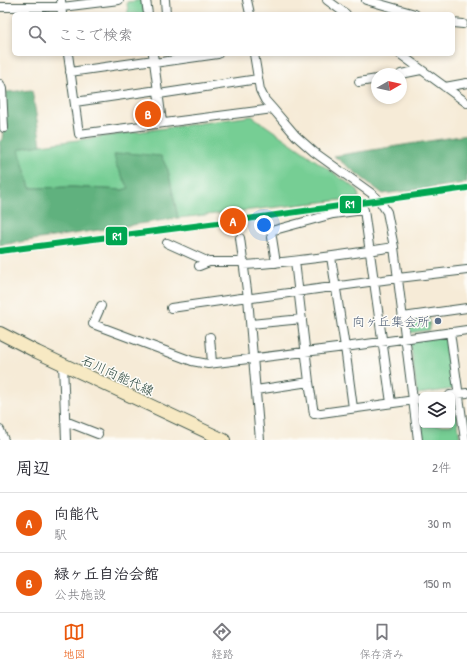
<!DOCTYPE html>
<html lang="ja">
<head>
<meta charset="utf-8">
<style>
	:root { --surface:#fff; --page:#f2f2f3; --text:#2b2b33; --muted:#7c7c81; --line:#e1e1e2; --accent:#ea580c }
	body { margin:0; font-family:"Patrick Hand","Klee One",sans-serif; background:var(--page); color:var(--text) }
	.controls { position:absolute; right:12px; bottom:12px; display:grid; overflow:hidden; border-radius:6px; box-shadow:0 2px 6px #0003 }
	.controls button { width:36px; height:36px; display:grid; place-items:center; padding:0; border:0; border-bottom:1px solid var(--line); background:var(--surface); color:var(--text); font:20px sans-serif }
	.compass { position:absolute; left:371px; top:68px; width:36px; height:36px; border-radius:50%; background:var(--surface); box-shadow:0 2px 6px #0003; rotate:81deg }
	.you { position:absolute; left:264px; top:225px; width:14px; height:14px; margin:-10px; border:3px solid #fff; border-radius:50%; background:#1a73e8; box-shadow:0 0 0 6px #1a73e833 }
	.badge { display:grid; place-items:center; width:26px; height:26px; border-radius:50%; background:var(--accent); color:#fff; font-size:13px; font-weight:700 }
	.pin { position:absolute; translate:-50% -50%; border:2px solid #fff; box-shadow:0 1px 4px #0006 }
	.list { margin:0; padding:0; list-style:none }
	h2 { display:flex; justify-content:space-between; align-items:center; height:52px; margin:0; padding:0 16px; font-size:17px }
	h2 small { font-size:13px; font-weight:400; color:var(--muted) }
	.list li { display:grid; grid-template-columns:26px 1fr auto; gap:12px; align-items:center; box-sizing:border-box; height:60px; padding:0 16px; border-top:1px solid var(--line) }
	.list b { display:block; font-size:15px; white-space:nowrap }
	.list p { margin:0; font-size:13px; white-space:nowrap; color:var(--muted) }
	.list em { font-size:13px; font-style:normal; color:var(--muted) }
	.icon { flex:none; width:22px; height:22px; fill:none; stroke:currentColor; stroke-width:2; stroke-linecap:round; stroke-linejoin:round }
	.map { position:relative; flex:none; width:467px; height:440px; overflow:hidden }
	.search { position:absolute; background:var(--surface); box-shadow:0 2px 6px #0003; left:12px; right:12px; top:12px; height:44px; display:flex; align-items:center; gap:10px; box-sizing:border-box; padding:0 14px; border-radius:6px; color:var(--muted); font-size:15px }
	.sheet { height:172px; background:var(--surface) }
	nav { display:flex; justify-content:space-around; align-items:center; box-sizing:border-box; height:56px; border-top:1px solid var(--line); background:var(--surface); font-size:11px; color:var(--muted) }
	nav a { display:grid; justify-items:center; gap:2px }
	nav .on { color:var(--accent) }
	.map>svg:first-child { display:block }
	.green { fill:#76ce94; stroke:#4a8664 }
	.forest { fill:#60b17e; stroke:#407759 }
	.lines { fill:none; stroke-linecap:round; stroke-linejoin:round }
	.minor-casing { stroke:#3f574c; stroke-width:10 }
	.secondary-casing { stroke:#3f574c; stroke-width:14 }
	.minor { stroke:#fff; stroke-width:8 }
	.secondary { stroke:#f7e9c3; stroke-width:12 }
	.rail-1-casing { stroke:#fdfcf7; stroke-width:9 }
	.rail-1 { stroke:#00a651; stroke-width:6 }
	.service-dot { fill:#5c6f8a; stroke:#fdfcf7; stroke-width:1.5 }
	.labels { text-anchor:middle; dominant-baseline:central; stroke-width:3; stroke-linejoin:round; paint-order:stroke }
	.service-label { font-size:13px; fill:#4e5e75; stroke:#fdfcf7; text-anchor:end }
	.street-label { font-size:13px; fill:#1f3d34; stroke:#fdfcf7 }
	.line-badge { stroke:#fdfcf7; stroke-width:1.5 }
	.badge-label { font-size:11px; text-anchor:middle; font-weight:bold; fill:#fff }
</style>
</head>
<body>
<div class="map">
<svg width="467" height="440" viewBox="0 0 467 440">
	<rect width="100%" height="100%" fill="#fdfcf7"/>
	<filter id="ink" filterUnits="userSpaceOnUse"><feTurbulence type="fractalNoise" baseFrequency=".025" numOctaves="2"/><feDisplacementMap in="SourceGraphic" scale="8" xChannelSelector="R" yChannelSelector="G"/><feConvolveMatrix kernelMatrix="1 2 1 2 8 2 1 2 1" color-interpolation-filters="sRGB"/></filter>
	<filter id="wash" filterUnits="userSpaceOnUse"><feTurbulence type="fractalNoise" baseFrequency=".012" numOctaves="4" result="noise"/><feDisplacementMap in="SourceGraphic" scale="16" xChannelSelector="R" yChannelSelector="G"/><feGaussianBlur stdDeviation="0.9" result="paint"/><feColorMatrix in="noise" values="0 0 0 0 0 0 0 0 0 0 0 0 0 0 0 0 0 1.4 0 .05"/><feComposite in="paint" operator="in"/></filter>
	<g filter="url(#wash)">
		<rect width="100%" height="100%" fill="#f6ebd7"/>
		<path class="green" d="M143,0L145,14H128L127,2Z
			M252,116L358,190L359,198L178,218L168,170L117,167L130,188L122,190L73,187L30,188L18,150L27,147Z
			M429,318L430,330L410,333L408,321Z
			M447,335L454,389L417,394L410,340Z
			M452,397H455L460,440H421L416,402L422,401V425H452Z"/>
		<path class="forest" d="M32,90L41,145L27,147L19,150L30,188L73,187L122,190L129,188L117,167L114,155L127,153L161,156L168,170L178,218L0,245V141H2L6,92Z
			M467,135V183L383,194L334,156Z"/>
	</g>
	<g filter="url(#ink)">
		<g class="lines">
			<g class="minor-casing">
				<path id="minor" d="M61,0L62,14
					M146,0L148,14
					M165,0L166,14
					M247,0L250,14
					M327,0L346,14
					M366,0L415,14
					M0,7H62L119,0
					M453,23L463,24
					M68,54L79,134L273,109
					M153,54L162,122
					M254,54L260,90L265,100L273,109L296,136L314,152L371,193L379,200L387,212L394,247L418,440
					M400,54L467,103
					M154,63L218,54
					M70,72L154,60
					M401,74L421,70
					M359,82L377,79
					M0,84L2,89L4,128
					M445,87L467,83
					M159,94L258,79
					M75,102L158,90
					M240,238L248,298L260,440
					M167,243L209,262H244
					M331,257L345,347L353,408
					M295,261L309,382L314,414L422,399
					M276,263L271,231L333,214L364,210L391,403
					M244,265C295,262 344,255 394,247
					M199,266L209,262
					M101,306L93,324L192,361L208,364L345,347L467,330
					M171,308L241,298H252L398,278L467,270
					M403,317L467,308
					M251,324L302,319
					M450,332L465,440
					M210,337L212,363
					M63,364L66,440
					M256,390L309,382
					M450,395L467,393
					M65,421L98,434
					M0,430L4,440"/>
			</g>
			<g class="secondary-casing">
				<path id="secondary" d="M0,333L37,352L224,440"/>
			</g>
			<use href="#minor" class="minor"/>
			<use href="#secondary" class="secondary"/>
			<g class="rail-1-casing">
				<path id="rail-1" d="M0,251L233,221L467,188"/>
			</g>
			<use href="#rail-1" class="rail-1"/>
		</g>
	</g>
	<circle class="service-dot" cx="438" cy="321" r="4"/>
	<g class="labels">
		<g class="service-label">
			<text x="430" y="321">向ヶ丘集会所</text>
		</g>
		<g class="street-label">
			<text transform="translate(118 375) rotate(25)">石川向能代線</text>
		</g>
	</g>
	<g class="line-badge">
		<rect x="339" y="195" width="23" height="19" rx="4" fill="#00a651"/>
		<rect x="105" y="226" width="23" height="20" rx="4" fill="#00a651"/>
	</g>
	<g class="badge-label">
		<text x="350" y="208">R1</text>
		<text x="117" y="240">R1</text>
	</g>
</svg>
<div class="controls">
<button><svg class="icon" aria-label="layers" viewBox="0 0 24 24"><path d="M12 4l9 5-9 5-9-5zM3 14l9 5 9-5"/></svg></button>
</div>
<svg class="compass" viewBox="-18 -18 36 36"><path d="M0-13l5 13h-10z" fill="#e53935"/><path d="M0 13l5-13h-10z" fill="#7c7c81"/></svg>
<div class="you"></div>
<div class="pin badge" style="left:233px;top:221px">A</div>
<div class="pin badge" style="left:148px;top:114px">B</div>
<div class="search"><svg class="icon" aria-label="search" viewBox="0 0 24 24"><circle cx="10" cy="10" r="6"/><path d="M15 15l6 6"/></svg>ここで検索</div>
</div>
<section class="sheet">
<h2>周辺<small>2件</small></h2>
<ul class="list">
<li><span class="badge">A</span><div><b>向能代</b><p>駅</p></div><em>30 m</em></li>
<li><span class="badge">B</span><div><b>緑ヶ丘自治会館</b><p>公共施設</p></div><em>150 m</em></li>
</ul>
</section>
<nav>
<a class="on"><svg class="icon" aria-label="map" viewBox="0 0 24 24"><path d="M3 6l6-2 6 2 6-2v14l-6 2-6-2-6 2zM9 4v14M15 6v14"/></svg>地図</a>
<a><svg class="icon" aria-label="directions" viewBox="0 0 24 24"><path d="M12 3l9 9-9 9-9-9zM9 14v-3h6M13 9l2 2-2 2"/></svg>経路</a>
<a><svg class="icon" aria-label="saved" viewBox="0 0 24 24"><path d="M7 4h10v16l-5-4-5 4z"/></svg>保存済み</a>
</nav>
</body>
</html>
